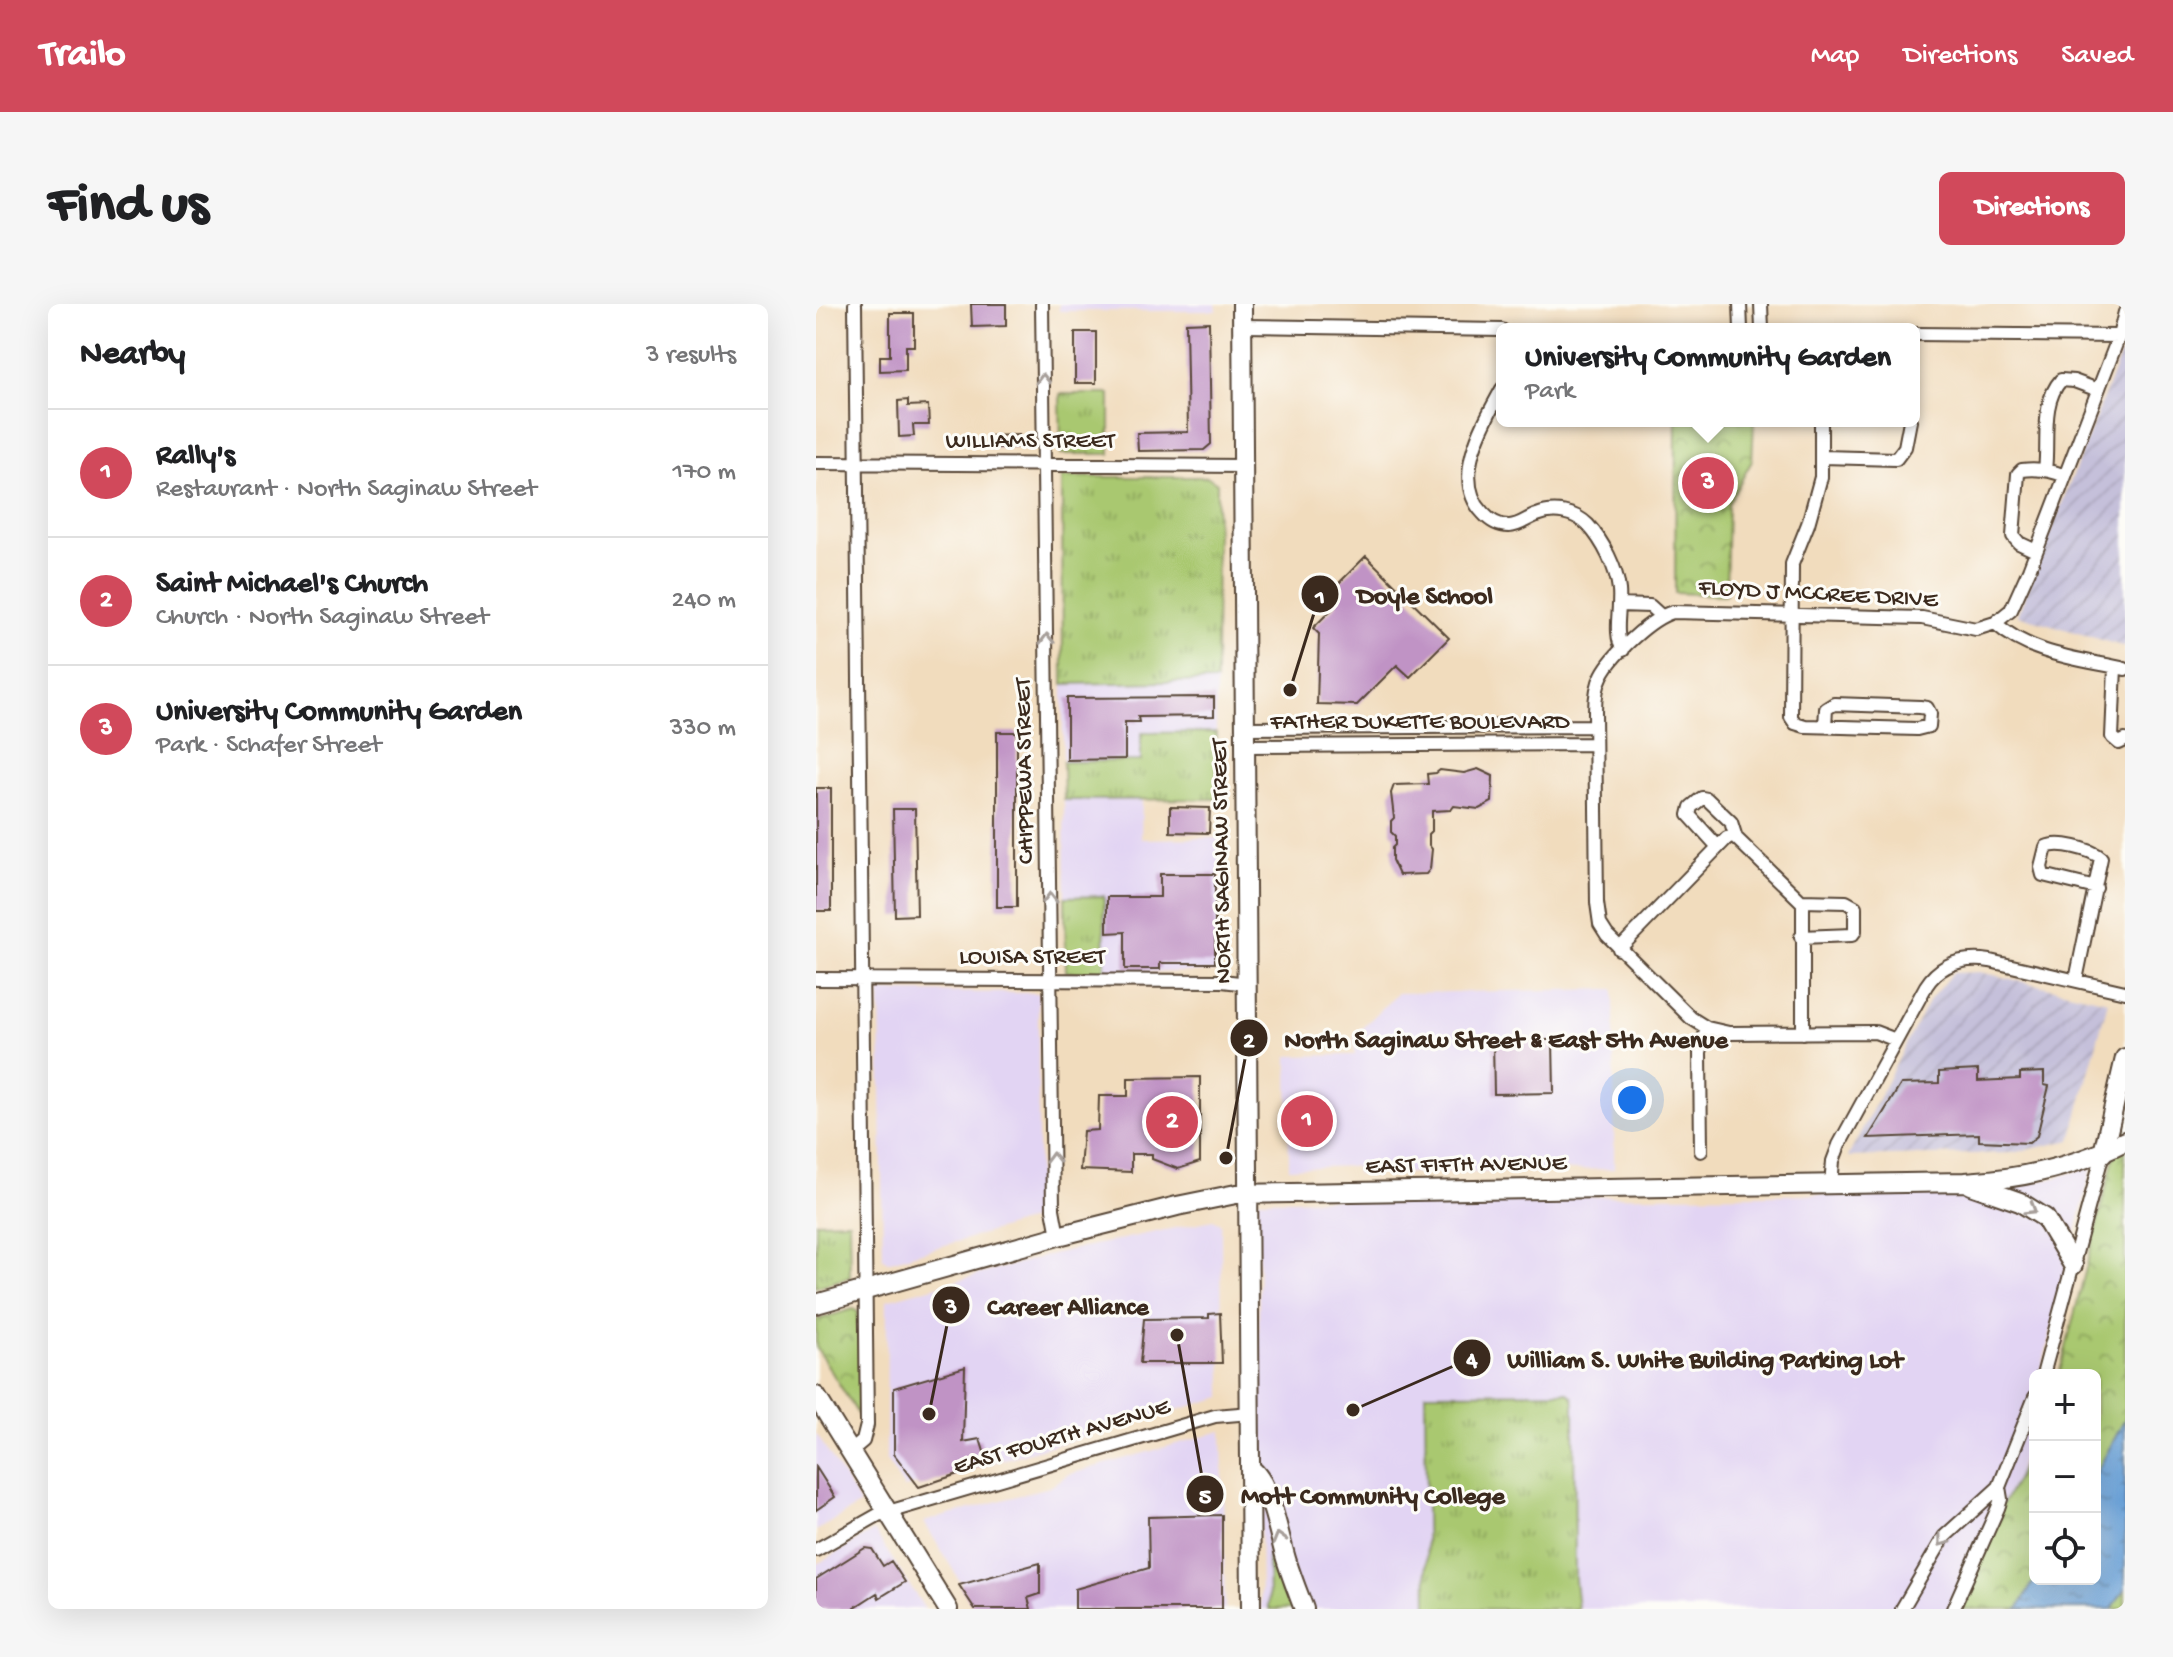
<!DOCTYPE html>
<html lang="en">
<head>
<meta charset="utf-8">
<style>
	:root { --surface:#fff; --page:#f6f6f6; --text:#202124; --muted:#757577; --line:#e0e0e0; --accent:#d1495b }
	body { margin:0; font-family:"Gochi Hand",sans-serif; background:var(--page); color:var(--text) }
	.controls { position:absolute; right:24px; bottom:24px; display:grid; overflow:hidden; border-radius:12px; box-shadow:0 8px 32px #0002 }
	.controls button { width:72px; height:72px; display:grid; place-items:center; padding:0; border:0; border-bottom:2px solid var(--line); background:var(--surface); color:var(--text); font:40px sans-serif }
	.you { position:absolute; left:816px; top:796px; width:28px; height:28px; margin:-20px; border:6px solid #fff; border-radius:50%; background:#1a73e8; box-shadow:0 0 0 12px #1a73e833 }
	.badge { display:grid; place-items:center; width:52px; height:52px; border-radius:50%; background:var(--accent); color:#fff; font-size:26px; font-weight:700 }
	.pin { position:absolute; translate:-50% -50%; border:4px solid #fff; box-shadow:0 2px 8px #0006 }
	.popup { position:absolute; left:680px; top:19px; width:424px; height:104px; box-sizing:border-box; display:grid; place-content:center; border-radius:12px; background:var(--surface); filter:drop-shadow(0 2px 6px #0005); font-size:26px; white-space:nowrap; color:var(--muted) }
	.popup b { font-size:30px; color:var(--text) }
	.popup::after { content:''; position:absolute; left:50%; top:100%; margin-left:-16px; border:16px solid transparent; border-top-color:var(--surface) }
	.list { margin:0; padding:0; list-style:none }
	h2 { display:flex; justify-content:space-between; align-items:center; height:104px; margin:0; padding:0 32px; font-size:34px }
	h2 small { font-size:26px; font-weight:400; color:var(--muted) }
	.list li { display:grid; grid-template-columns:52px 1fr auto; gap:24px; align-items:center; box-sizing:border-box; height:128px; padding:0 32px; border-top:2px solid var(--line) }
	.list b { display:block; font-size:30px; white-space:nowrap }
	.list p { margin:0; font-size:26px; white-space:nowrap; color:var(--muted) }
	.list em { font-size:26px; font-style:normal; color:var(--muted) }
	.icon { flex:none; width:44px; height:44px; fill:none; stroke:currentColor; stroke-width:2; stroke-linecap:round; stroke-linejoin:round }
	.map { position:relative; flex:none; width:1309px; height:1305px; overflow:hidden; border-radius:12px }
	header { display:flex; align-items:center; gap:48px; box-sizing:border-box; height:112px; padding:0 40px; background:var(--accent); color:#fff }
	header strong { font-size:38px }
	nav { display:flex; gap:44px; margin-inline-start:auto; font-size:28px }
	.intro { display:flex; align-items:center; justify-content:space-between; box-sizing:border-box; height:192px; padding:0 48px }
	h1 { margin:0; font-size:56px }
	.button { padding:20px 36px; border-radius:12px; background:var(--accent); color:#fff; font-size:28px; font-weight:700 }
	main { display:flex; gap:48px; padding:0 48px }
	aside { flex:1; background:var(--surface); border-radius:12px; box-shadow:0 8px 32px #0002 }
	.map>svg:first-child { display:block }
	.built { fill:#e2d4f3 }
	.industrial { fill:url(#industrial-furrows) }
	.grass { fill:url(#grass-tufts); stroke:#727947; stroke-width:2 }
	.park { fill:url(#park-crowns); stroke:#727947; stroke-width:2 }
	.water { fill:url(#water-ripples); stroke:#53667c; stroke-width:2 }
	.building { fill:#c093c5 }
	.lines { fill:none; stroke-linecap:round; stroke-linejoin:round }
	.street-casing { stroke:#564536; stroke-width:16 }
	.secondary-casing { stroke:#564536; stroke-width:22 }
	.street { stroke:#fff; stroke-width:12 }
	.secondary { stroke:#fff; stroke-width:18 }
	.oneway { stroke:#a79f9a }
	.labels { text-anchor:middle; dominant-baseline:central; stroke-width:6; stroke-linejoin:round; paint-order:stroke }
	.street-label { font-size:24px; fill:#3b2a1e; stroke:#fdfcf7 }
	.leader { fill:none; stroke:#3b2a1e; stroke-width:3 }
	.callout-dot { fill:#3b2a1e; stroke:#fdfcf7; stroke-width:3 }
	.mark-label { font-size:24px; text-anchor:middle; font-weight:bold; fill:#fff }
	.callout-label { font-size:26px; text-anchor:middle; font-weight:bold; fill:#3b2a1e; stroke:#fdfcf7; stroke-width:6; stroke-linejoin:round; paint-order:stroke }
</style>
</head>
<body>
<header>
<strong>Trailo</strong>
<nav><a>Map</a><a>Directions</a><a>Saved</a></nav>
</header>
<div class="intro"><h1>Find us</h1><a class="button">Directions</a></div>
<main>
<aside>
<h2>Nearby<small>3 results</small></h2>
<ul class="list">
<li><span class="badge">1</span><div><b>Rally's</b><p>Restaurant · North Saginaw Street</p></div><em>170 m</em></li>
<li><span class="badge">2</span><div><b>Saint Michael's Church</b><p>Church · North Saginaw Street</p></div><em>240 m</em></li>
<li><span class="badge">3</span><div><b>University Community Garden</b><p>Park · Schafer Street</p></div><em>330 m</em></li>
</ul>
</aside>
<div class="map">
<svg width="1309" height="1305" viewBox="0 0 1309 1305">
	<defs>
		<pattern id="industrial-furrows" width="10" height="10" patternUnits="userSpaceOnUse" patternTransform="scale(2)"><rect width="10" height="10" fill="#c5c0da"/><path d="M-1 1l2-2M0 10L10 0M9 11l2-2" fill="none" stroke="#aaa5bb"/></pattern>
		<pattern id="grass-tufts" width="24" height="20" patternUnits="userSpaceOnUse" patternTransform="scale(2)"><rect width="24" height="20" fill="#a9c870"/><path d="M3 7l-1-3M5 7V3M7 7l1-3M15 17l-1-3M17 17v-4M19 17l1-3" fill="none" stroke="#8ba35b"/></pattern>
		<pattern id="park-crowns" width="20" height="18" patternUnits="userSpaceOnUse" patternTransform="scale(2)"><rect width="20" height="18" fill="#a9c870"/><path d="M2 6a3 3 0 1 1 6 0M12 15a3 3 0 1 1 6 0" fill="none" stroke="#8ba35b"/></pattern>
		<pattern id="water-ripples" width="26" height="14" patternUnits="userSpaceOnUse" patternTransform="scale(2)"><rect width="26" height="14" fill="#6ba2d9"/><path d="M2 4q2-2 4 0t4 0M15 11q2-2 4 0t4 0" fill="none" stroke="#5984af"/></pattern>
	</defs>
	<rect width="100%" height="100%" fill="#fdfcf7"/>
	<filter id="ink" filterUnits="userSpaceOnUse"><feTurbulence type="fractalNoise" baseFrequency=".0125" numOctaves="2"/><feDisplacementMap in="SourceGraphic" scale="16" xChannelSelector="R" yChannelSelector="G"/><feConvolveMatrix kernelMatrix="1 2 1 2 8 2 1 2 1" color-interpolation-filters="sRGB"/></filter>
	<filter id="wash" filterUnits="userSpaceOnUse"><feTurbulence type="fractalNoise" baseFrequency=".006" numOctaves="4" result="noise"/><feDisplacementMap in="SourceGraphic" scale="32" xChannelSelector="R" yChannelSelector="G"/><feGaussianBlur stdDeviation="1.8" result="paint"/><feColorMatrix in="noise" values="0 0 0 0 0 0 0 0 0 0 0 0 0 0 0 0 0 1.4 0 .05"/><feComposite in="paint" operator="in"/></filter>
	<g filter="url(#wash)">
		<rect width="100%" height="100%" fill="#f1dcbd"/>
		<path class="built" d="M243,0H400L401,7H243Z
			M400,377V428L325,429V457L247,458V380Z
			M326,495L325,535L403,534V668H289L288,593H249L248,496Z
			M798,685V865L541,870L539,862L473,864L472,752L539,751L538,732L582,689Z
			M64,688L222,689V914L71,958L67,954Z
			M1276,863L1224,1071H1219V1095L1201,1174L1140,1305H445L442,896L1159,889L1235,875Z
			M397,916L403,918L405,921L406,1093L88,1184L70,1156L71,996L240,949Z
			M406,1127L409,1305H161L108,1218L236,1182L251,1171Z
			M0,1129L44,1200L0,1227Z
			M58,1227L109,1305H0V1261Z"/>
		<path class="industrial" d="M1309,39V343L1202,311Z
			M1164,668L1292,697L1255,836L1197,849L1032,853L1112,698L1136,669Z"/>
		<path class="grass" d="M244,90H294V150H245Z
			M246,173H392L401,179L400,377L247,380Z
			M400,428L402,495L248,496L247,458L325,457V429Z
			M288,592L289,668H250L249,593Z
			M33,917L34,973L0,983V918Z
			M751,1088L757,1093L758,1100L759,1276L762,1305H611L609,1089Z"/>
		<path class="park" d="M860,117H938L936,157L912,200L910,291L859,289Z
			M1309,809V1305H1133L1138,1290L1201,1174L1219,1132V1275H1279V1071H1243Z
			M37,1005L42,1008L45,1115L0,1043V1016Z
			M452,1236H457L481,1305H453Z"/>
		<path class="water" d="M1309,1115V1285L1296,1305H1202L1219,1275H1279V1171Z"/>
		<g id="blocks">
			<path class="building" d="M155,0H190V22L156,23Z
				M74,9H98V42H90V66L64,67V52H74Z
				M393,18L395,140L388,146L322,147L321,129L372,128L370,19Z
				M259,28H280V79H259Z
				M92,96V102L112,101L113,121H97L98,132L83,133L82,97Z
				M203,131V143L173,144L172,132Z
				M550,252L633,334L594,373L581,361L541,401L501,400L503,330L497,324L521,300L511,291Z
				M398,393V412L322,413L323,418H309V455L251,456V394Z
				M181,428H201V603H181Z
				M662,465L677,472L676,498L663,505L638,502L635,506L616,507V527L613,530V541L616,545L614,565L610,570L583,571L576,556V544L579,541V532L575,528V517L578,514L575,489L578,481L612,480L611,470L620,469L624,466L648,469Z
				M0,484H15V607H0Z
				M354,503L394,504L393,529L354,528Z
				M77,505H99L101,611L79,612Z
				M344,570H399V659H344V665H309V628L291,629V593H344Z
				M677,736H737L738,789L678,790Z
				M1162,766V777L1204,775V769L1228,768V781L1233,782L1221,832L1213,839L1163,837V830L1052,834L1085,780L1123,779V768Z
				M384,773V858L362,865L336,855V850H315V868L264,866L267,827L282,826L283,792H312V774Z
				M404,1009L406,1059H324L328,1015L393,1014V1010Z
				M149,1063L147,1138L164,1135L172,1160L103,1183L78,1150V1084Z
				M0,1163L19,1193L0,1206Z
				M406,1211V1305H259V1285L333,1264L332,1213Z
				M49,1244L56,1245L67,1262L75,1257L89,1278L63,1294L61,1289L36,1305H0V1275Z
				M224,1259V1290L212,1294L215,1305H159L143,1281Z"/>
		</g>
	</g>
	<g filter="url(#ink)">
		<use href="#blocks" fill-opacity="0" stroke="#564536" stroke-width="2"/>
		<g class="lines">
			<g class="street-casing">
				<path id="street" d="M226,0L237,905L242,932
					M924,0L925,25
					M945,0L946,25
					M426,22L686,26
					M1098,30L1303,32
					M686,85C668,118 634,175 667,209C674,217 682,222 693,222C704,222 711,214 721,211C738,204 759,208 772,221C787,237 801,265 803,286C805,305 797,330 807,346
					M1005,117V173L992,220L976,260L975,413L979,419L989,422L1101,425L1113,422L1114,410L1111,404L1104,403L1018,400L1010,405L1009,422
					M1007,153L1080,155L1089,143L1094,117
					M0,159L428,162
					M1229,166C1233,138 1224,99 1245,76L1258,77L1282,86
					M1220,247L1203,239L1197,232L1202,170L1206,166C1221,164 1235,166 1249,172
					M803,301L834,302L845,312
					M1179,319C1214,351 1265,355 1309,365
					M1299,363L1296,433L1303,439L1309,436
					M430,424L779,422
					M430,442L779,440
					M902,543L873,511L875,503L886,494L891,495L915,518L920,534L985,597L1030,598L1039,603V627L1036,631L985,633
					M987,597V729
					M803,645L911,534L918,531
					M0,675L406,677L432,680
					M1260,676L1285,554C1275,545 1243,537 1230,543L1225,563L1227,571L1280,584
					M1080,736L1059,728L913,729L891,724L875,714L791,631L784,620L781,599L779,408C779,395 780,382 786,371C797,350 835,314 857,308L1106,314L1160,325L1179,319L1195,306L1213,266L1303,32L1309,8
					M885,847L884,748L891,724
					M1015,881L1017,857L1023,841L1110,682C1125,659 1148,653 1174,657L1309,688
					M1227,1071L1287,849
					M34,1148L47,1137L51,1121L39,0
					M0,1246L62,1211L399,1112L435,1109
					M1086,1305L1128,1233L1183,1183L1219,1093
					M1137,1305L1182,1204L1185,1195L1183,1183"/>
			</g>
			<g class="secondary-casing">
				<path id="secondary" d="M426,0L435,1305
					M1287,849L1309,754
					M1155,881L1204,898L1229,914L1257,961
					M0,1000L242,932L361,902L420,890L1149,878C1205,875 1259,863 1309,837
					M0,1092L132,1305
					M435,1165C455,1179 463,1234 471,1258C476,1274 482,1289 488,1305"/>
			</g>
			<use href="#street" class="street"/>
			<use href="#secondary" class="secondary"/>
		</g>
		<defs><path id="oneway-chevron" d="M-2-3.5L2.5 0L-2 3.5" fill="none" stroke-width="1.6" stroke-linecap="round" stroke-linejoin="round" transform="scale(2)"/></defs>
		<g class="oneway">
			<use href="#oneway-chevron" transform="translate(227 75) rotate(-91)"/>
			<use href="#oneway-chevron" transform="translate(231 335) rotate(-91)"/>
			<use href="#oneway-chevron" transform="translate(234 594) rotate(-90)"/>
			<use href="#oneway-chevron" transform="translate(237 854) rotate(-91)"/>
			<use href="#oneway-chevron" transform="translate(1215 905) rotate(32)"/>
			<use href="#oneway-chevron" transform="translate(463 1234) rotate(-106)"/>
			<use href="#oneway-chevron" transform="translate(1127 1237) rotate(127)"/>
		</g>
	</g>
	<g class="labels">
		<g class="street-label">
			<text x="214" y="138">WILLIAMS STREET</text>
			<text transform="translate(1002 291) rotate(3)">FLOYD J MCCREE DRIVE</text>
			<text x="604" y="419">FATHER DUKETTE BOULEVARD</text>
			<text transform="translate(210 467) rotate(-91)">CHIPPEWA STREET</text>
			<text transform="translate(407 557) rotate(-91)">NORTH SAGINAW STREET</text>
			<text x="216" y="654">LOUISA STREET</text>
			<text transform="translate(650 862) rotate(-1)">EAST FIFTH AVENUE</text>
			<text transform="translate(246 1134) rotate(-16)">EAST FOURTH AVENUE</text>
		</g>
	</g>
	<path class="leader" d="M474 386L504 290M410 854L433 734M113 1110L135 1001M537 1106L656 1054M361 1031L389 1190"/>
	<g class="callout-dot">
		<circle cx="474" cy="386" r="8"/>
		<circle cx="410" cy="854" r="8"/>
		<circle cx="113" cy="1110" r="8"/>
		<circle cx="537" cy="1106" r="8"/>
		<circle cx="361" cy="1031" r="8"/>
		<circle cx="504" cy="290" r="20"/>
		<circle cx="433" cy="734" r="20"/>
		<circle cx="135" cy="1001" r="20"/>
		<circle cx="656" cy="1054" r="20"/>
		<circle cx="389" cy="1190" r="20"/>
	</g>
	<g class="mark-label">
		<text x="504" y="299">1</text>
		<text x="433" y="743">2</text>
		<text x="135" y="1009">3</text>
		<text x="656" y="1062">4</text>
		<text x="389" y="1199">5</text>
	</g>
	<g class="callout-label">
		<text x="609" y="299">Doyle School</text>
		<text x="690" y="743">North Saginaw Street &amp; East 5th Avenue</text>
		<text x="252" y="1010">Career Alliance</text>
		<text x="889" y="1063">William S. White Building Parking Lot</text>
		<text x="557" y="1199">Mott Community College</text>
	</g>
</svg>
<div class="controls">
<button>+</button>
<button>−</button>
<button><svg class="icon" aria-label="locate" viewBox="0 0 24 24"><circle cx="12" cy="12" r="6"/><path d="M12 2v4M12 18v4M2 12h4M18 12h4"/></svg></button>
</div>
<div class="you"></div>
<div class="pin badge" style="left:491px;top:817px">1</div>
<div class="pin badge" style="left:356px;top:818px">2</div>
<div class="pin badge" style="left:892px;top:179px">3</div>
<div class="popup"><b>University Community Garden</b>Park</div>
</div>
</main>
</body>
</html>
